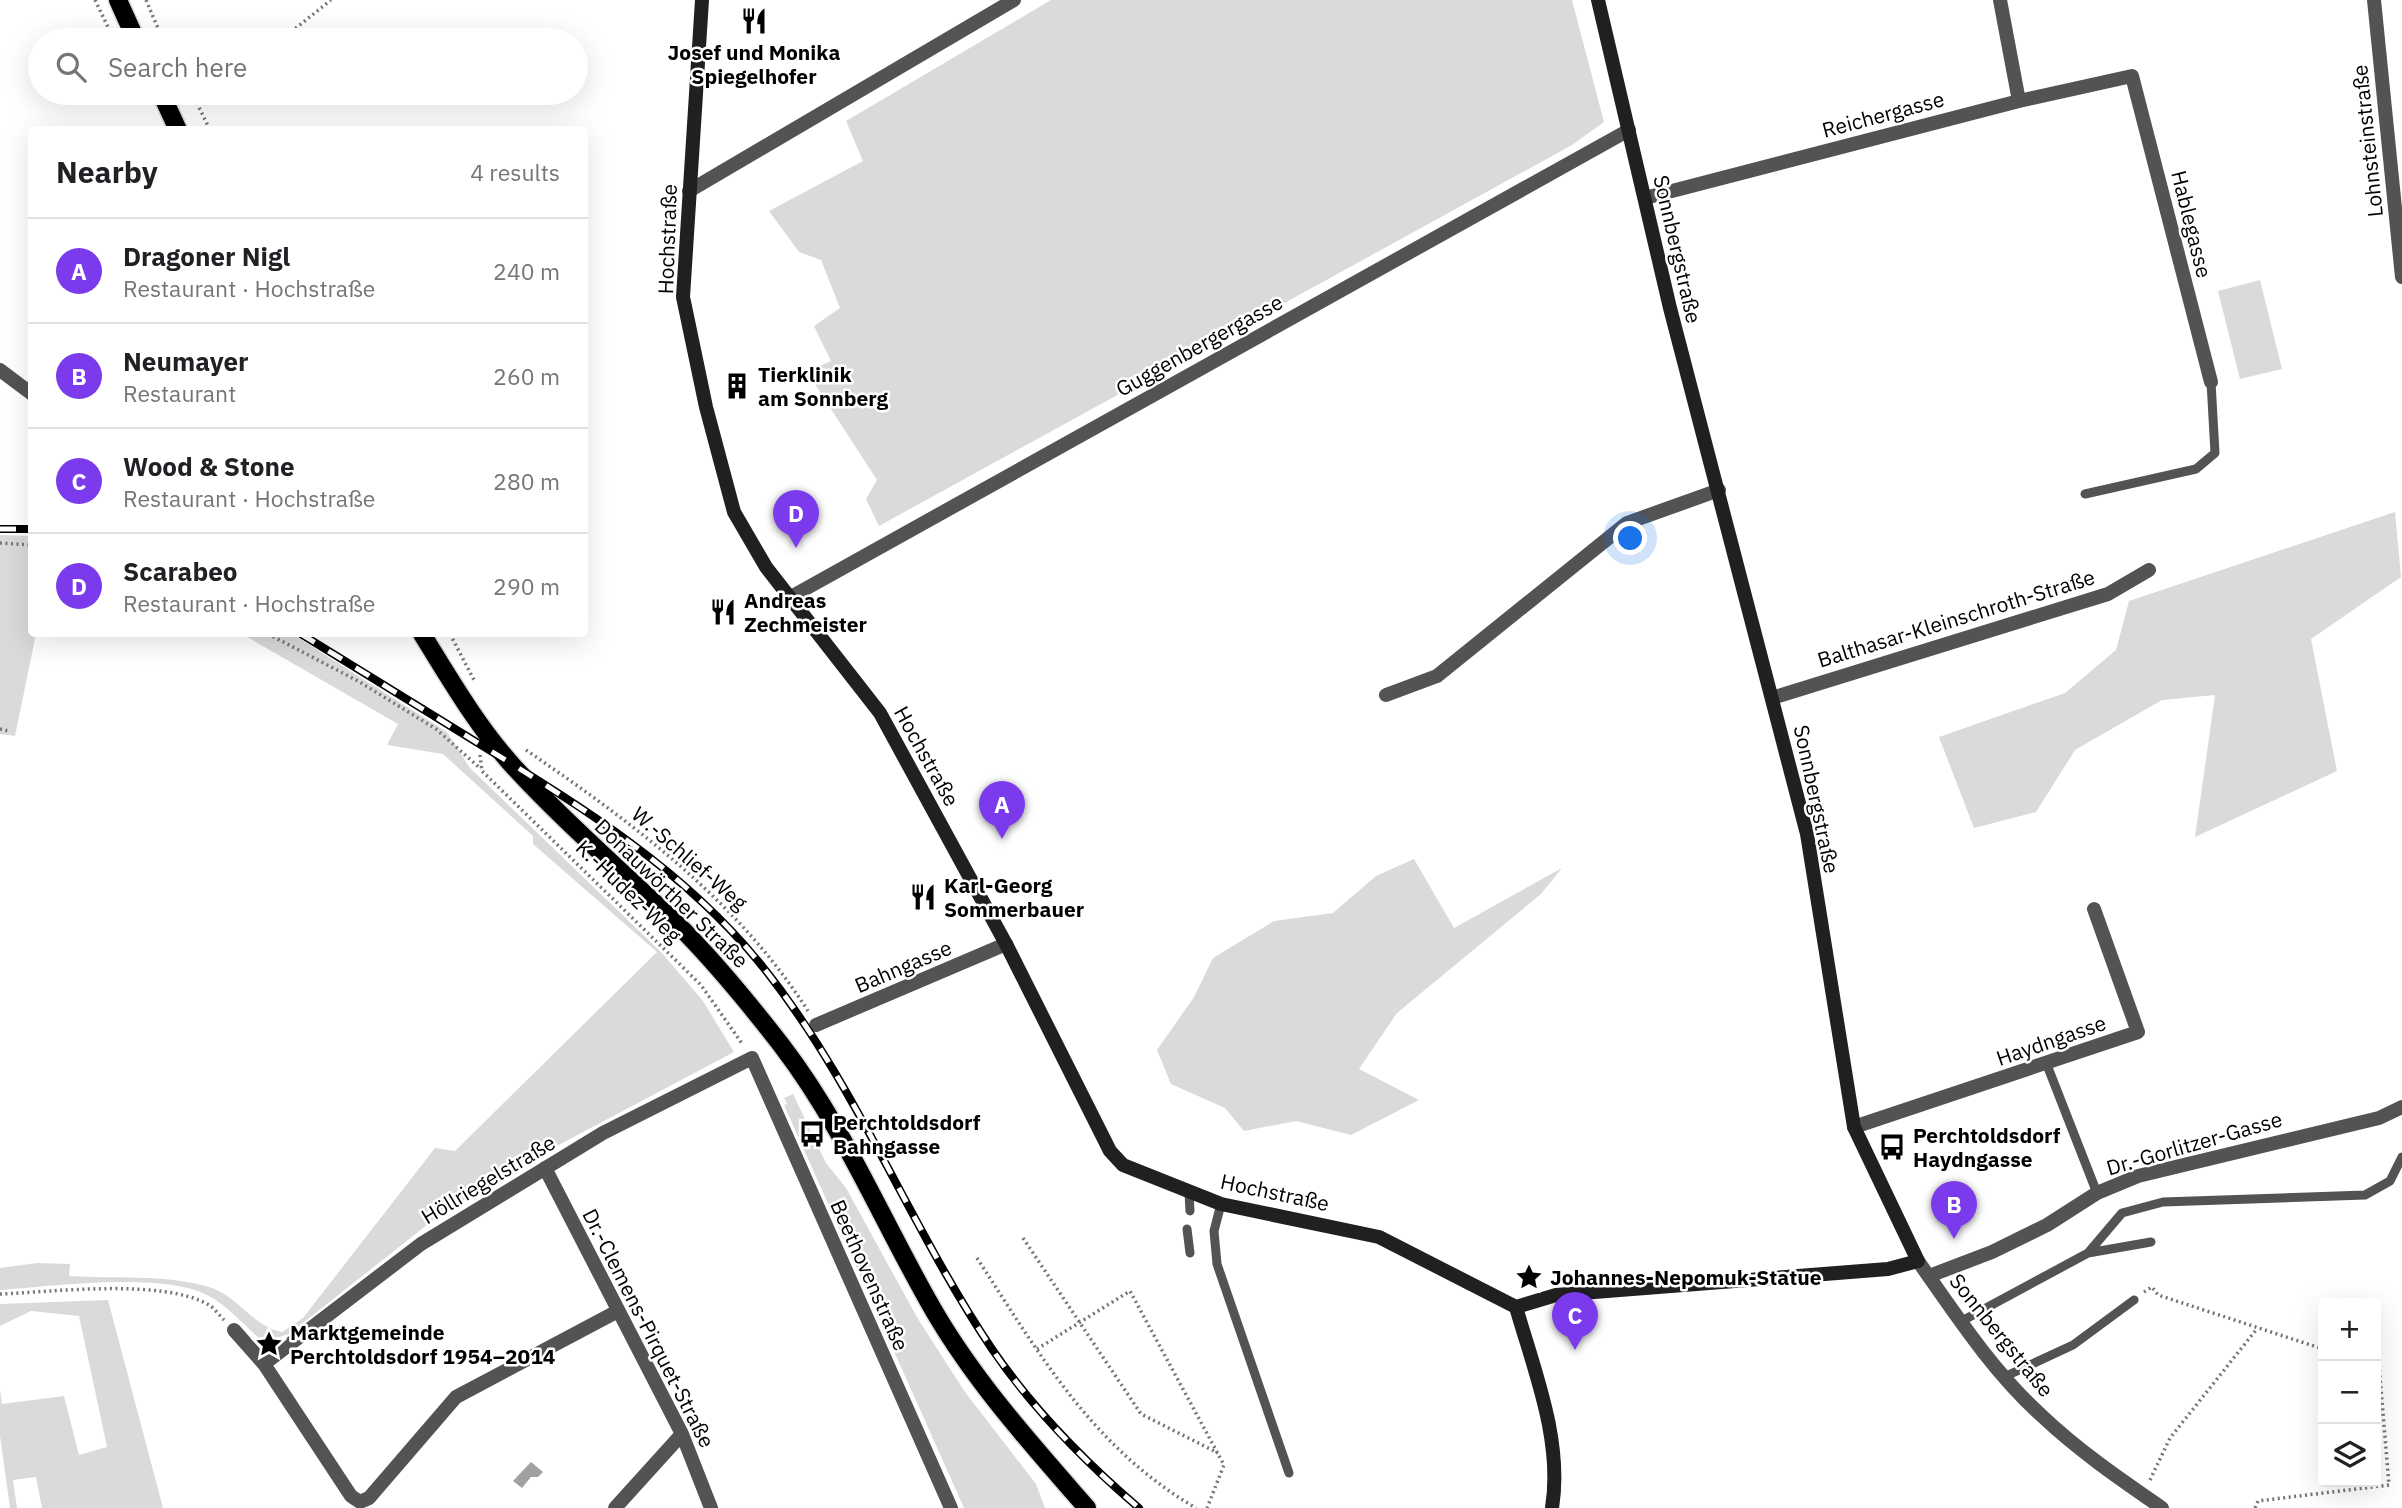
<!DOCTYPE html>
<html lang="en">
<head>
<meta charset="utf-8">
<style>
	:root { --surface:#fff; --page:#f2f2f2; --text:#202124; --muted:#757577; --line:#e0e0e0; --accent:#7c3aed }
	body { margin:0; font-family:"IBM Plex Sans",sans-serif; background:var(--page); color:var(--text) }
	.controls { position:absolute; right:21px; bottom:21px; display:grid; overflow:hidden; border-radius:7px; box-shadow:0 7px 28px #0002 }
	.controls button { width:63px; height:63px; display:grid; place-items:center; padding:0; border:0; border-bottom:2px solid var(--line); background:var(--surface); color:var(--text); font:35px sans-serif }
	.you { position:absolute; left:1631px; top:539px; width:24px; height:24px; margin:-18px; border:5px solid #fff; border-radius:50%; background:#1a73e8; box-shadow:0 0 0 10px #1a73e833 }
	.badge { display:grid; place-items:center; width:46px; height:46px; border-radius:50%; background:var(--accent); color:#fff; font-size:23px; font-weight:700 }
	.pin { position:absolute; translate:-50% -58px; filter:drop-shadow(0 2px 4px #0008) }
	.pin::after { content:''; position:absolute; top:37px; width:24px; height:21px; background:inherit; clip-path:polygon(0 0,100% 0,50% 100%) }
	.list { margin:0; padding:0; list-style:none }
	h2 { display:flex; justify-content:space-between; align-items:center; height:91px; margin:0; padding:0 28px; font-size:30px }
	h2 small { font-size:23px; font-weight:400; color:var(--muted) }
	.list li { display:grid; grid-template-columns:46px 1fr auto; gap:21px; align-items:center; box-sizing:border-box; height:105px; padding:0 28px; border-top:2px solid var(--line) }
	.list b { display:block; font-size:26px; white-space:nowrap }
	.list p { margin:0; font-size:23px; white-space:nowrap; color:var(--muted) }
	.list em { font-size:23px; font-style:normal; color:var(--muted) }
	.icon { flex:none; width:38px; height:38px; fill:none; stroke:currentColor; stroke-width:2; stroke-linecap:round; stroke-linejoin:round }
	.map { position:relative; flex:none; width:2402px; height:1508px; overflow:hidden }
	.search { position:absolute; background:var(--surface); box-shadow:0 7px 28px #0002; left:28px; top:28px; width:560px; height:77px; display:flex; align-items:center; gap:18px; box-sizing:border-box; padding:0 24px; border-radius:38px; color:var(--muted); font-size:26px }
	.panel { position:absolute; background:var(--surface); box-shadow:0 7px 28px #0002; left:28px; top:126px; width:560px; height:511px; border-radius:7px }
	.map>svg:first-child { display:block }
	.green { fill:#dadada }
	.water { fill:#a1a1a1 }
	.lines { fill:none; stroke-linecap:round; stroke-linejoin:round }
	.primary-casing { stroke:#dbdbdb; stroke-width:21 }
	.path { stroke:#757575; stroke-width:3.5; stroke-dasharray:2 3.5; stroke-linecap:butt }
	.lane { stroke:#535353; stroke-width:9 }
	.street { stroke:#535353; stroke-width:14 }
	.secondary { stroke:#202020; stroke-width:14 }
	.primary { stroke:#000; stroke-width:18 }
	.rail-casing { stroke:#000; stroke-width:8 }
	.rail { stroke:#fff; stroke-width:5; stroke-dasharray:16; stroke-linecap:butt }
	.labels { text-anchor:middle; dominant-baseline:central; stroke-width:5; stroke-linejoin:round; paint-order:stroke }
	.poi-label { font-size:21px; font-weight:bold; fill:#000; stroke:#fff; text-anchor:start }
	.street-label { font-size:21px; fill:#000; stroke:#fff }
</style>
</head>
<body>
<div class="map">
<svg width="2402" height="1508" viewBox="0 0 2402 1508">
	<rect width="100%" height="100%" fill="#fff"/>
	<path class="green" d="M1051,0H1572L1604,122L1572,145L879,526L866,499L877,480L807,372L831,361L814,326L840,308L821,260L799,252L769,211L863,161L846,121Z
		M2260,280L2282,369L2240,379L2218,291Z
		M2395,512L2401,577L2311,639L2337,771L2195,837L2215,695L2162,700L2075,750L2036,812L1974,828L1939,737L2065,693L2116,650L2129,601Z
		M0,535L31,536L32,634H36L15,736L0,734Z
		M242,634H292L447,732L470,768L662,953L703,1001L734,1052L521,1165L437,1217L289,1334L263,1342C246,1327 229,1307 209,1296C165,1271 52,1286 0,1290V1268L37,1263L70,1264L69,1276C114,1279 166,1274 209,1287C237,1295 253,1327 282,1332L303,1318L435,1148L455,1151L657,952L533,844V836L443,754L387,745L398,724Z
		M1414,859L1454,928L1562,868L1541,894L1397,1013L1359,1069L1419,1100L1351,1135L1296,1121L1244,1131L1225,1108L1171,1084L1157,1050L1194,997L1213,958L1274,921L1333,913L1376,876Z
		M793,1094L826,1163L846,1188L918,1319L965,1392L1036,1484L1045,1508H964L784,1105L787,1104L784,1098Z
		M108,1300L163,1508H42L36,1477L13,1480L17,1508H10L0,1436V1389L2,1404L64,1396L79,1455L107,1447L79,1316L31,1311L0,1326V1304Z"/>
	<path class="water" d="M531,1462L543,1472L538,1477H531L522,1488L513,1481Z"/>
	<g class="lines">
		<g class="primary-casing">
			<path id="primary" d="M118,0L136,40
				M161,93L178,130
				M422,634C450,679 477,726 513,766C567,825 628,876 685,932C720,968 751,1006 782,1046C844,1127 883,1223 934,1311C976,1383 1032,1445 1087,1508"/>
		</g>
		<path class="path" d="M95,0L108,27
			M146,0L163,40
			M288,40L286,36L331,0
			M138,93L144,104
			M192,93L210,130
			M0,543L32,545
			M268,634L358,681L436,729L481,769
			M450,634L474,680
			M0,729L9,731
			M526,750C633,823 738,901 808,1011
			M480,755L482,771L701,985L743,1045
			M1023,1238L1141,1414L1218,1453
			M977,1258C1040,1355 1093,1448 1196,1508
			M2144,1292L2152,1287L2158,1295L2323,1349
			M0,1294C53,1292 163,1278 209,1305C214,1308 219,1315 224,1320
			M1037,1349L1130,1291L1224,1465L1207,1508
			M2150,1480L2170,1438L2256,1330
			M2255,1508L2258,1501L2389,1485L2379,1365L2376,1364"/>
		<path class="lane" d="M2085,494L2196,469L2215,453L2211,382
			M2047,1065L2097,1193
			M1189,1193L1190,1211
			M1221,1204L1214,1231L1217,1264L1289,1473
			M1187,1229L1190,1253
			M2088,1253L2151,1242
			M1960,1322L2088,1253L2122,1213L2163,1202L2365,1195L2390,1181L2402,1157
			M2004,1377L2073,1345L2134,1300"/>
		<path class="street" d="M2000,0L2019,101
			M2374,0L2402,277
			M689,191L1014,0
			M1645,198L2019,101L2132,76L2211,382
			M0,370L32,394
			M789,598L1629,130
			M1386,695L1437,676L1627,523L1719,490
			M1772,698L2108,594L2149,570
			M816,1025L1006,944
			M1854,1127L2138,1032L2094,909
			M545,1168L682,1434L711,1508
			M1918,1261C1956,1315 1993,1372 2042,1416C2079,1451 2120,1479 2162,1508
			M1929,1276L1992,1252L2047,1225L2097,1193L2138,1176L2379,1118L2402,1107
			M234,1330L264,1364L351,1496L360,1502L369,1498L456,1397L618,1311
			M264,1364L421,1244L603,1133L752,1058L951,1508
			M615,1508L682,1434"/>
		<path class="secondary" d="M702,0L683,297L706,407L734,512L766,567L880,713L1006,944L1110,1151L1123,1165L1221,1204L1379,1237L1516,1307C1534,1370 1563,1441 1552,1508
			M1516,1307L1556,1295L1888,1269L1918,1261L1854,1127L1807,834L1670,308L1598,0"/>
		<use href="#primary" class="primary"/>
		<g class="rail-casing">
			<path id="rail" d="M0,529H32
				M301,634C363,672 424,710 486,748C585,809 683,870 758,961C854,1078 908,1224 992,1349C1033,1409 1084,1461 1139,1508"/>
		</g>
		<use href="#rail" class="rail"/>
	</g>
	<defs>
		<g id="restaurant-bare" transform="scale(2.1)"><path d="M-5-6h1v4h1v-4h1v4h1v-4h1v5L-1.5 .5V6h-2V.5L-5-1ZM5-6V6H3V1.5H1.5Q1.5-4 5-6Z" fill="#000" stroke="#fff" stroke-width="2.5" paint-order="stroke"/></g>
		<g id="building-bare" transform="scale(2.1)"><path d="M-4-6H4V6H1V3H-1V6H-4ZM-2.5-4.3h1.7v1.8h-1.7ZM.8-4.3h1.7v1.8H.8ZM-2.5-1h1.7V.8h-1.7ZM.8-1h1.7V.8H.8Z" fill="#000" stroke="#fff" stroke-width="2.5" paint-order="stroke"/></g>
		<g id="bus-bare" transform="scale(2.1)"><path d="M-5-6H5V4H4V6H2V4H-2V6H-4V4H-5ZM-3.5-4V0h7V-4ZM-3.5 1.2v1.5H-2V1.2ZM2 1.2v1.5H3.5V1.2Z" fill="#000" stroke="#fff" stroke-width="2.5" paint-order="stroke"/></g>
		<g id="sight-bare" transform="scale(2.1)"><path d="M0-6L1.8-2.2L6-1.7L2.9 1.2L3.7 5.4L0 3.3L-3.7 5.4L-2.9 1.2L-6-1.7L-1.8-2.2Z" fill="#000" stroke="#fff" stroke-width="2.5" paint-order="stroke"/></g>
	</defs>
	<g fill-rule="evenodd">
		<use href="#restaurant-bare" x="754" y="21"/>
		<use href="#building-bare" x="737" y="386"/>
		<use href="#restaurant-bare" x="723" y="612"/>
		<use href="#restaurant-bare" x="923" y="897"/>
		<use href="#bus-bare" x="812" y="1134"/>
		<use href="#bus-bare" x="1892" y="1147"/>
		<use href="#sight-bare" x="1529" y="1277"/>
		<use href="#sight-bare" x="269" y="1344"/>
	</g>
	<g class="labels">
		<g class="poi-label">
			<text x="754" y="52" text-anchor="middle">Josef und Monika<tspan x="754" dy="24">Spiegelhofer</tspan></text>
			<text x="758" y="374">Tierklinik<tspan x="758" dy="24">am Sonnberg</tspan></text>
			<text x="744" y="600">Andreas<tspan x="744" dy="24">Zechmeister</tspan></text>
			<text x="944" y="885">Karl-Georg<tspan x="944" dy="24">Sommerbauer</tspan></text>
			<text x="833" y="1122">Perchtoldsdorf<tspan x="833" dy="24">Bahngasse</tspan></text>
			<text x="1913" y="1135">Perchtoldsdorf<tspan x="1913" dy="24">Haydngasse</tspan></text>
			<text x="1550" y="1277">Johannes-Nepomuk-Statue</text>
			<text x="290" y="1332">Marktgemeinde<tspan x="290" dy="24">Perchtoldsdorf 1954–2014</tspan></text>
		</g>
		<g class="street-label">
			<text transform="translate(1883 114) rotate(-15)">Reichergasse</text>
			<text transform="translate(2367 141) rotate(-96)">Lohnsteinstraße</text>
			<text transform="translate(2192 224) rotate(76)">Hablegasse</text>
			<text transform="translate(667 239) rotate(-88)">Hochstraße</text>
			<text transform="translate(1678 249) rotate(77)">Sonnbergstraße</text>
			<text transform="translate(1199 345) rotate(-29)">Guggenbergergasse</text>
			<text transform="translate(1956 618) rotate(-17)">Balthasar-Kleinschroth-Straße</text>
			<text transform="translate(927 756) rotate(61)">Hochstraße</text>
			<text transform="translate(1817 799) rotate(78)">Sonnbergstraße</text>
			<text transform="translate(690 858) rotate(41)">W.-Schlief-Weg</text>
			<text transform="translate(629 891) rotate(44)">K.-Hudez-Weg</text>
			<text transform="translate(672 893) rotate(44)">Donauwörther Straße</text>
			<text transform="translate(903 966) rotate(-23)">Bahngasse</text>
			<text transform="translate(2051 1040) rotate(-19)">Haydngasse</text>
			<text transform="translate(2194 1143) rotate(-16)">Dr.-Gorlitzer-Gasse</text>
			<text transform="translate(488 1179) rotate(-31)">Höllriegelstraße</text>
			<text transform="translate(1275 1192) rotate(12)">Hochstraße</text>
			<text transform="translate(870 1275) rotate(66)">Beethovenstraße</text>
			<text transform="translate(649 1328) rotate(63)">Dr.-Clemens-Pirquet-Straße</text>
			<text transform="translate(2002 1335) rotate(51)">Sonnbergstraße</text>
		</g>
	</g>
</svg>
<div class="controls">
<button>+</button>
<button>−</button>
<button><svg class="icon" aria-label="layers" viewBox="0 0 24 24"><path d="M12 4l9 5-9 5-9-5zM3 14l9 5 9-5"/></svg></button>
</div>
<div class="you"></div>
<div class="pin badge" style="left:1002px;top:839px">A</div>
<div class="pin badge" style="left:1954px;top:1239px">B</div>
<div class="pin badge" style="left:1575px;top:1350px">C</div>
<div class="pin badge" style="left:796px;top:548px">D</div>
<div class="search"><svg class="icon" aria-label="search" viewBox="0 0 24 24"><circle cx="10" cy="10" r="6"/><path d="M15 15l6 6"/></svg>Search here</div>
<section class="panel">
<h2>Nearby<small>4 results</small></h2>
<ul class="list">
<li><span class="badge">A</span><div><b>Dragoner Nigl</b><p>Restaurant · Hochstraße</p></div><em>240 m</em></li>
<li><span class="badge">B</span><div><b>Neumayer</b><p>Restaurant</p></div><em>260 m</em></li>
<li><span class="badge">C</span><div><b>Wood &amp; Stone</b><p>Restaurant · Hochstraße</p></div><em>280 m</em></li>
<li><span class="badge">D</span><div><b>Scarabeo</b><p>Restaurant · Hochstraße</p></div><em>290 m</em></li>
</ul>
</section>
</div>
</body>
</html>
